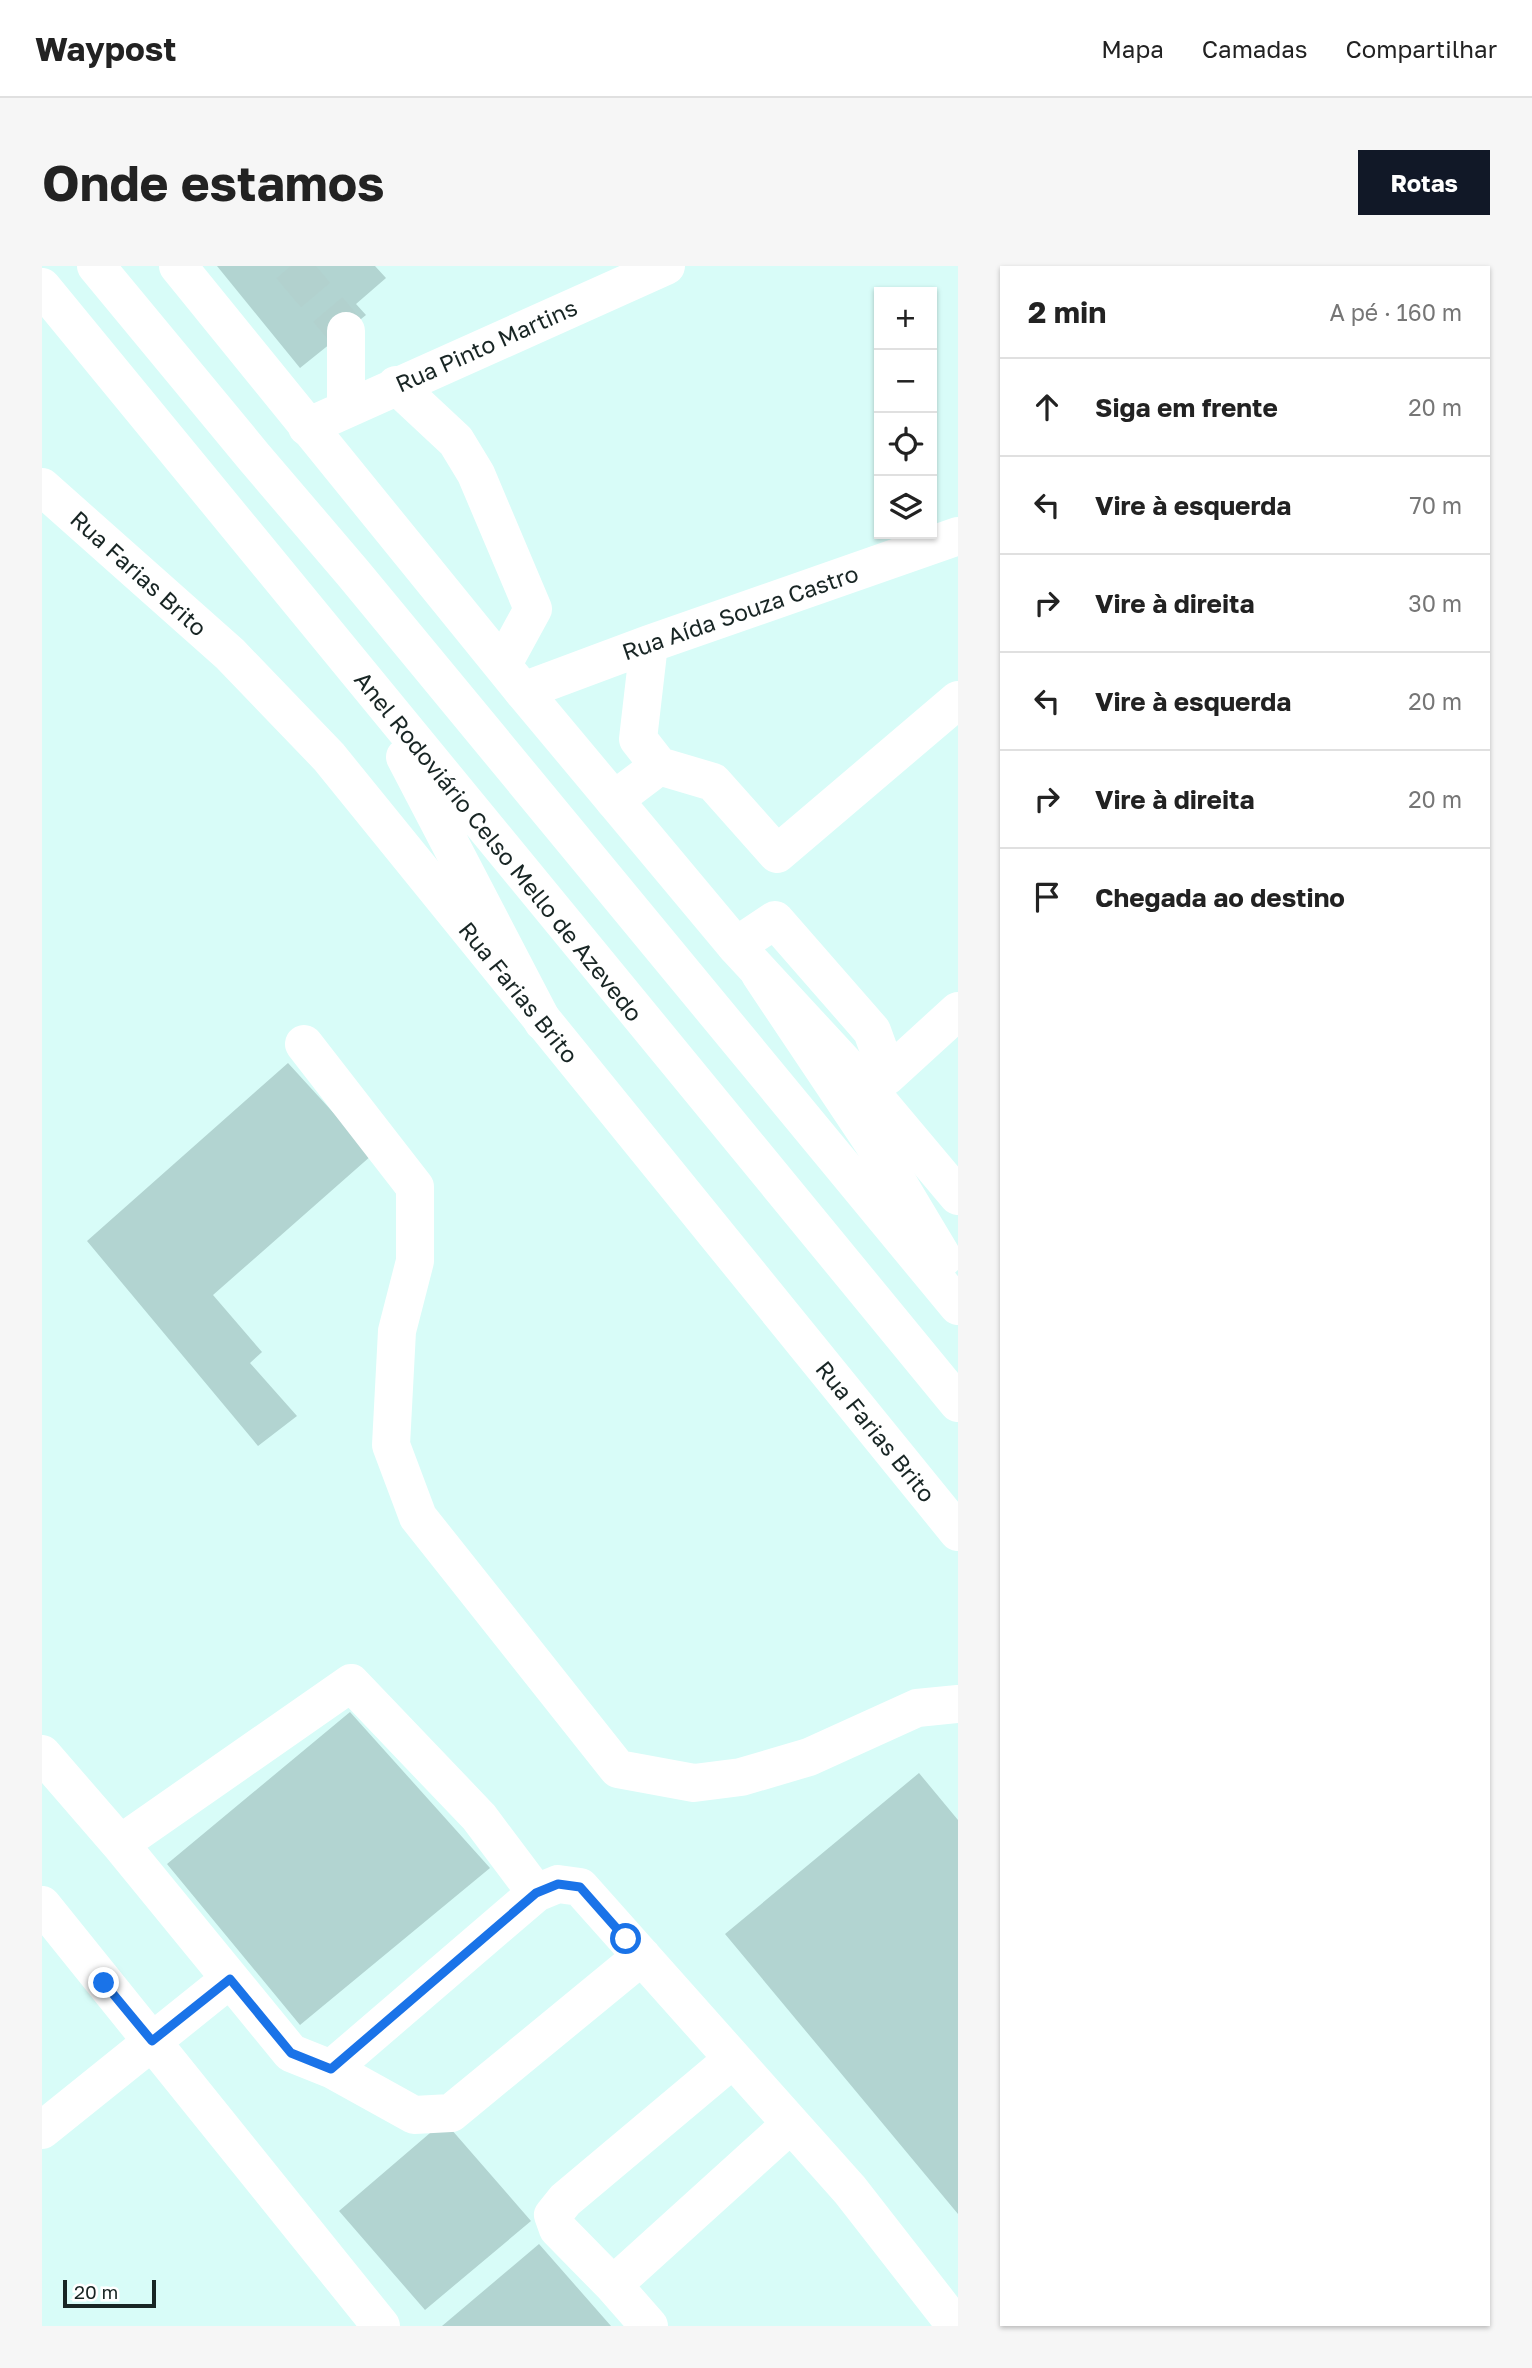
<!DOCTYPE html>
<html lang="pt">
<head>
<meta charset="utf-8">
<style>
	:root { --surface:#fff; --page:#f6f6f6; --text:#222; --muted:#767676; --line:#e0e0e0; --accent:#111827 }
	body { margin:0; font-family:"Golos Text",sans-serif; background:var(--page); color:var(--text) }
	.controls { position:absolute; right:21px; top:21px; display:grid; overflow:hidden; border-radius:0px; box-shadow:0 2px 5px #0004 }
	.controls button { width:63px; height:63px; display:grid; place-items:center; padding:0; border:0; border-bottom:2px solid var(--line); background:var(--surface); color:var(--text); font:35px sans-serif }
	.scale { position:absolute; left:21px; bottom:18px; width:93px; box-sizing:border-box; padding-left:7px; border:4px solid #182524; border-top:0; font-size:19px; line-height:24px; white-space:nowrap; color:#182524; -webkit-text-stroke:5px #fff; paint-order:stroke }
	.stop { position:absolute; width:21px; height:21px; margin:-16px; border:5px solid #1a73e8; border-radius:50%; background:#fff }
	.stop.end { background:#1a73e8; border-color:#fff; box-shadow:0 2px 7px #0008 }
	.list { margin:0; padding:0; list-style:none }
	h2 { display:flex; justify-content:space-between; align-items:center; height:91px; margin:0; padding:0 28px; font-size:30px }
	h2 small { font-size:23px; font-weight:400; color:var(--muted) }
	.list li { display:grid; grid-template-columns:46px 1fr auto; gap:21px; align-items:center; box-sizing:border-box; height:98px; padding:0 28px; border-top:2px solid var(--line) }
	.list b { display:block; font-size:26px; white-space:nowrap }
	.list em { font-size:23px; font-style:normal; color:var(--muted) }
	.icon { flex:none; width:38px; height:38px; fill:none; stroke:currentColor; stroke-width:2; stroke-linecap:round; stroke-linejoin:round }
	.map { position:relative; flex:none; width:916px; height:2060px; overflow:hidden; border-radius:0px }
	header { display:flex; align-items:center; gap:42px; box-sizing:border-box; height:98px; padding:0 35px; background:var(--surface); border-bottom:2px solid var(--line) }
	header strong { font-size:33px }
	nav { display:flex; gap:38px; margin-inline-start:auto; font-size:24px }
	.intro { display:flex; align-items:center; justify-content:space-between; box-sizing:border-box; height:168px; padding:0 42px }
	h1 { margin:0; font-size:49px }
	.button { padding:18px 32px; border-radius:0px; background:var(--accent); color:#fff; font-size:24px; font-weight:700 }
	main { display:flex; gap:42px; padding:0 42px }
	aside { flex:1; background:var(--surface); border-radius:0px; box-shadow:0 2px 5px #0004 }
	.map>svg:first-child { display:block }
	.building { fill:#b2d4d1 }
	.lines { fill:none; stroke-linecap:round; stroke-linejoin:round }
	.minor-tunnel { stroke:#b2d1ce; stroke-width:38; stroke-dasharray:38 19; stroke-linecap:butt }
	.minor { stroke:#fff; stroke-width:38 }
	.major { stroke:#fff; stroke-width:38 }
	.highway { stroke:#fff; stroke-width:38 }
	.route { stroke:#1a73e8; stroke-width:9 }
	.labels { text-anchor:middle; dominant-baseline:central; stroke-width:5; stroke-linejoin:round; paint-order:stroke }
	.street-label { font-size:23px; fill:#182524; stroke:#fff }
</style>
</head>
<body>
<header>
<strong>Waypost</strong>
<nav><a>Mapa</a><a>Camadas</a><a>Compartilhar</a></nav>
</header>
<div class="intro"><h1>Onde estamos</h1><a class="button">Rotas</a></div>
<main>
<div class="map">
<svg width="916" height="2060" viewBox="0 0 916 2060">
	<rect width="100%" height="100%" fill="#d8fcf8"/>
	<path class="building" d="M175,0H333L344,12L314,38L324,49L258,102Z
		M246,797L330,889L171,1029L220,1086L208,1097L255,1150L216,1180L45,975Z
		M308,1446L448,1602L258,1759L125,1598Z
		M877,1507L916,1554V1948L683,1668Z
		M402,1855L489,1955L383,2044L297,1945Z
		M497,1978L569,2060H400Z"/>
	<g class="lines">
		<path class="minor-tunnel" d="M249,0L304,65"/>
		<path class="minor" d="M304,65V141
			M354,119L414,175L434,208L491,343L461,398
			M265,161L624,0
			M607,378L596,473L617,500
			M481,425L607,378L916,270
			M572,534L617,500L671,516L735,588L916,434
			M694,680L733,654L830,765L846,809
			M262,778L373,921V995L355,1065L349,1179L376,1251L576,1503L652,1517L699,1511L767,1491L875,1442L916,1438
			M828,822L846,809L916,745
			M0,1488L78,1578L249,1787L289,1803L494,1627L516,1618L538,1621L808,1924L914,2060
			M78,1578L309,1417L437,1551L494,1627
			M0,1639L339,2060
			M289,1803L372,1849L409,1847L600,1690
			M0,1864L188,1713
			M571,2019L516,1963L511,1949L523,1934L691,1793
			M607,2060L571,2019L749,1858"/>
		<path class="major" d="M136,0L481,425L694,680L826,823L916,930
			M0,221L188,388L287,491L916,1266"/>
		<path class="highway" d="M54,0L212,191L311,307L916,1040
			M0,21L916,1137
			M363,491L501,756
			M718,708L843,895L901,992"/>
	</g>
	<g class="lines">
		<path class="route" d="M62,1717L110,1775L188,1713L249,1787L289,1803L494,1627L516,1618L538,1621L584,1673"/>
	</g>
	<g class="labels">
		<g class="street-label">
			<text transform="translate(444 79) rotate(-24)">Rua Pinto Martins</text>
			<text transform="translate(97 307) rotate(42)">Rua Farias Brito</text>
			<text transform="translate(698 346) rotate(-19)">Rua Aída Souza Castro</text>
			<text transform="translate(457 580) rotate(51)">Anel Rodoviário Celso Mello de Azevedo</text>
			<text transform="translate(477 726) rotate(51)">Rua Farias Brito</text>
			<text transform="translate(834 1165) rotate(51)">Rua Farias Brito</text>
		</g>
	</g>
</svg>
<div class="controls">
<button>+</button>
<button>−</button>
<button><svg class="icon" aria-label="locate" viewBox="0 0 24 24"><circle cx="12" cy="12" r="6"/><path d="M12 2v4M12 18v4M2 12h4M18 12h4"/></svg></button>
<button><svg class="icon" aria-label="layers" viewBox="0 0 24 24"><path d="M12 4l9 5-9 5-9-5zM3 14l9 5 9-5"/></svg></button>
</div>
<div class="scale">20 m</div>
<div class="stop" style="left:584px;top:1673px"></div>
<div class="stop end" style="left:62px;top:1717px"></div>
</div>
<aside>
<h2>2 min<small>A pé · 160 m</small></h2>
<ul class="list">
<li><svg class="icon" aria-label="ahead" viewBox="0 0 24 24"><path d="M12 20V5M6 11l6-6 6 6"/></svg><div><b>Siga em frente</b></div><em>20 m</em></li>
<li><svg class="icon" aria-label="left" viewBox="0 0 24 24"><path d="M17 20v-9H6M10 6l-5 5 5 5"/></svg><div><b>Vire à esquerda</b></div><em>70 m</em></li>
<li><svg class="icon" aria-label="right" viewBox="0 0 24 24"><path d="M7 20v-9h11M14 6l5 5-5 5"/></svg><div><b>Vire à direita</b></div><em>30 m</em></li>
<li><svg class="icon" aria-label="left" viewBox="0 0 24 24"><path d="M17 20v-9H6M10 6l-5 5 5 5"/></svg><div><b>Vire à esquerda</b></div><em>20 m</em></li>
<li><svg class="icon" aria-label="right" viewBox="0 0 24 24"><path d="M7 20v-9h11M14 6l5 5-5 5"/></svg><div><b>Vire à direita</b></div><em>20 m</em></li>
<li><svg class="icon" aria-label="arrive" viewBox="0 0 24 24"><path d="M6 21V4h12l-3 4 3 4H6"/></svg><div><b>Chegada ao destino</b></div></li>
</ul>
</aside>
</main>
</body>
</html>
